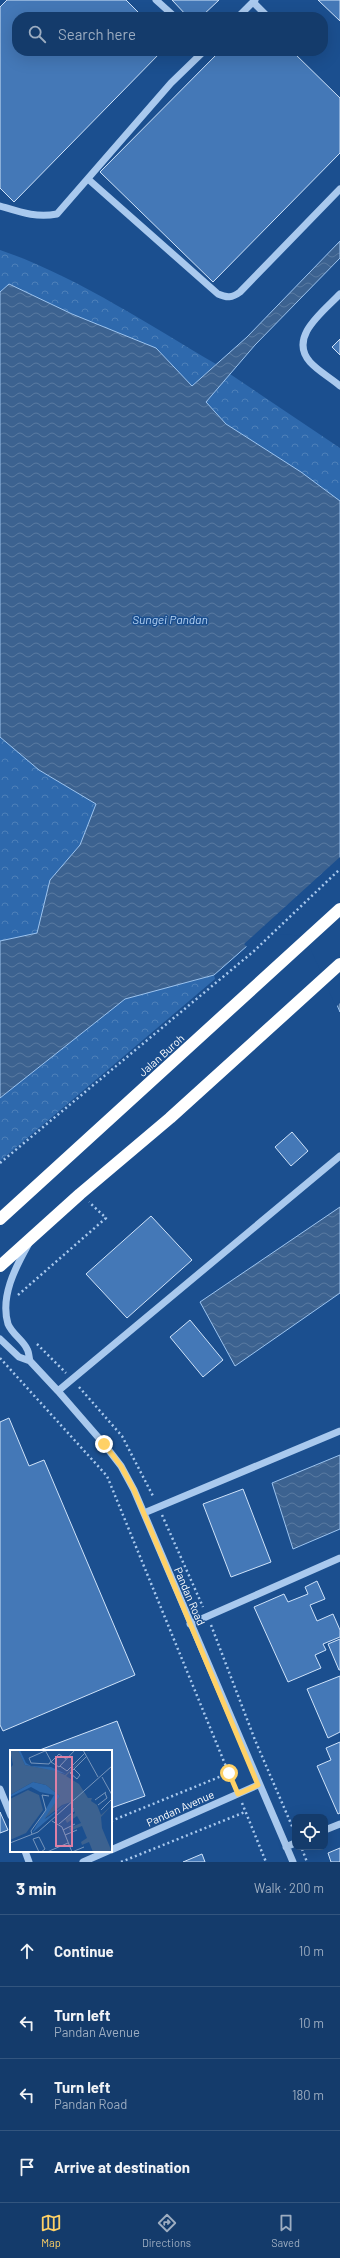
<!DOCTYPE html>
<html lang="en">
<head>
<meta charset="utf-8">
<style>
	:root { --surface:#143b6b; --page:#214673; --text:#f1f3f6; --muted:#9dadc1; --line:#33557e; --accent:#ffd166 }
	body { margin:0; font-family:Barlow,sans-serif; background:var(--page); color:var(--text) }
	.controls { position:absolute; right:12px; bottom:12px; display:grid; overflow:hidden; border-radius:8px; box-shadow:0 4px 16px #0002 }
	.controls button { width:36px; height:36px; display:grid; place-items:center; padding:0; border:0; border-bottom:1px solid var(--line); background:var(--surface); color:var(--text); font:20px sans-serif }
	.stop { position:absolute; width:12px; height:12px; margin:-9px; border:3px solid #ffd166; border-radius:50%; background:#fff }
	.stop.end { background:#ffd166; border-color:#fff; box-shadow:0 1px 4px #0008 }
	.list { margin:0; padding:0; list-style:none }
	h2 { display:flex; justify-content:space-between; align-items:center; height:52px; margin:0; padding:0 16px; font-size:17px }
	h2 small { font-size:13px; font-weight:400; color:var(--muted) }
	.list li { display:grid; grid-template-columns:26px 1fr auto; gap:12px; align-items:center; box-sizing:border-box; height:72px; padding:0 16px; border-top:1px solid var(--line) }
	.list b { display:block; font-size:15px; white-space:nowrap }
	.list p { margin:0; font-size:13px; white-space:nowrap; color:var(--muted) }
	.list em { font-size:13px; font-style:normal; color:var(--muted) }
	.icon { flex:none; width:22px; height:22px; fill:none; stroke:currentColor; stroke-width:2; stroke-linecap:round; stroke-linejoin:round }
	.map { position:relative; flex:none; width:340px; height:1862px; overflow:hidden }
	.search { position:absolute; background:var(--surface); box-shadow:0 4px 16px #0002; left:12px; right:12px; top:12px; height:44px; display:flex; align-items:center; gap:10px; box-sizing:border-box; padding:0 14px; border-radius:16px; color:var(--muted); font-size:15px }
	.sheet { height:340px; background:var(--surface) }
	nav { display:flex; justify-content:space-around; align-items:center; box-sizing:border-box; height:56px; border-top:1px solid var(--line); background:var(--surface); font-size:11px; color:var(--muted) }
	nav a { display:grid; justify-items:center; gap:2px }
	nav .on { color:var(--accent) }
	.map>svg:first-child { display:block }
	.forest { fill:url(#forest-crowns) }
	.water { fill:url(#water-waves); stroke:#9cc4f0 }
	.pier { fill:#1b4f8f }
	.building { fill:#4478b7; stroke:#cfe3fa }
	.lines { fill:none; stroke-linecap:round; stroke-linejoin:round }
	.path { stroke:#a9c9ee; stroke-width:2.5; stroke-dasharray:2 3; stroke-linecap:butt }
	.minor { stroke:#a9c9ee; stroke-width:7 }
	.highway { stroke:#fff; stroke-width:12 }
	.route { stroke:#ffd166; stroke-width:5 }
	.labels { text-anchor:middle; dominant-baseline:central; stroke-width:3; stroke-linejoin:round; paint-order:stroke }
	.street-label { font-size:11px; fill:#fff; stroke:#1b4f8f }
	.water-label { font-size:12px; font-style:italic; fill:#b5d3f5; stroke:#1b4f8f }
	.inset-road { fill:none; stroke:#7695bc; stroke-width:1 }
	.view { fill:#dd80a5; fill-opacity:0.15; stroke:#dd80a5; stroke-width:2 }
	.inset-edge { fill:none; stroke:#fff; stroke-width:2 }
</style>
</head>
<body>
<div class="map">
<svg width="340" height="1862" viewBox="0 0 340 1862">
	<defs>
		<pattern id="forest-crowns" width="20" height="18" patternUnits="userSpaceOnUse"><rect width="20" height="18" fill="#2e69ad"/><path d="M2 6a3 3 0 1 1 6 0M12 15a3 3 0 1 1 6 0" fill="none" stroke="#4d80b9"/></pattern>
		<pattern id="water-waves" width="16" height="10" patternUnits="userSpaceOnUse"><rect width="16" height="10" fill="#3c6290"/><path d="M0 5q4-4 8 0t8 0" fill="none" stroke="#597aa1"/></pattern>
	</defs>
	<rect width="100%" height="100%" fill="#1b4f8f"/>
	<path class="forest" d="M0,250C74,275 149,325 216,364L192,386L156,348L72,314L9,284L0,292Z
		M230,374L340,448V501L301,472L226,424L206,402Z
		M0,737L39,770L96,804L80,845L50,880L37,933L0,941Z
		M214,975L215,979L0,1161V1098L125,999Z"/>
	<path class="water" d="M340,241V258L255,345L206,402L226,424L301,472L340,501V1012L307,934L264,931L214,975L125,999L0,1098V941L37,933L50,880L80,845L96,804L39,770L0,737V292L9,284L72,314L156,348L192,386L247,337Z
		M340,1207V1293L235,1366L200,1302Z
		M340,1455V1529L293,1549L272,1483Z"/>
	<path class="pier" d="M340,857V1003L336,1007L305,936L265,933L248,948L244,944Z"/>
	<path class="building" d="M7,0H126L143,17H17V51H162L14,202L0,188V7Z
		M172,0H219L201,17H188Z
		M318,0H340V21Z
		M220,51H292L340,98V153L213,282L100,172Z
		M340,339V355L332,347Z
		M292,1132L308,1151L291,1166L275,1147Z
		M151,1216L192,1260L127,1318L86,1274Z
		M190,1320L223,1360L203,1377L170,1337Z
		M9,1418L29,1466L44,1460L135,1675L3,1731L0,1725V1422Z
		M243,1489L271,1562L231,1577L203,1504Z
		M317,1581L325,1599L310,1605L317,1621L333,1614L340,1630V1637L323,1644L326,1650L315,1655L321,1668L288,1682L254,1607L284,1594L288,1602L308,1594L305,1587Z
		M340,1639V1670H339L328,1644Z
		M340,1676V1732L328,1738L307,1689Z
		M117,1721L145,1796L111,1808V1751H37Z
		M340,1742V1813L338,1814L317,1766L331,1760L326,1748Z
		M0,1812L8,1830L0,1833Z
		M340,1848V1862H331L328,1853Z
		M202,1854L205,1862H183Z"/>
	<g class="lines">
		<path class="path" d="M0,1163L254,951L340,869
			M18,1295L106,1218L89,1202
			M37,1344L66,1373
			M0,1358L107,1476L234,1786
			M79,1387L122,1436L154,1498
			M162,1515L203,1607
			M211,1625L255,1740L295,1833
			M242,1803L266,1862
			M111,1821L229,1773
			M302,1849L307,1862
			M121,1862L245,1812"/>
		<path class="minor" d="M156,0L175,17
			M253,2L268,17
			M238,17L255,0
			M88,179L218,294C227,298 232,298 240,292L340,189
			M0,206C20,212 36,218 57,214L171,83L204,51
			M340,294C323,312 288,337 310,362C318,371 331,378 340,386
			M28,1245C15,1268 0,1297 8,1324C12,1334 23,1340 27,1349C29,1352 29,1358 30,1361
			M0,1339L19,1357L30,1361L58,1391L104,1444L121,1466L134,1490L293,1862
			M58,1391L340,1156
			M144,1513L340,1431
			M190,1624L340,1558
			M0,1789L11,1816
			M325,1830L340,1824
			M286,1847L295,1843
			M111,1850L258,1785
			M25,1851L29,1862
			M83,1862L108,1851"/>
		<path class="highway" d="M0,1219L340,909
			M0,1266L80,1194L170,1118L340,964"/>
	</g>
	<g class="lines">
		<path class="route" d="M104,1444L121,1466L134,1490L258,1785L238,1794L229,1773"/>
	</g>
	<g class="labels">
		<g class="street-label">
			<text transform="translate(161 1055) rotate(-42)">Jalan Buroh</text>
			<text transform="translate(190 1596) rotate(67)">Pandan Road</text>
			<text transform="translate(180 1808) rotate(-24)">Pandan Avenue</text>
		</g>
		<g class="water-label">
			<text x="170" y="619">Sungei Pandan</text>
		</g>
	</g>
	<g transform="translate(10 1750)">
		<rect width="102" height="102" fill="#1b4f8f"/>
		<path d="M10,0L16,13L21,16L41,17L56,24L15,15L8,1ZM23,32L36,35L50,46L35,69L56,54L22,83L44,45L30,42L21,37L0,47V45Z" fill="#2e69ad"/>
		<path d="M0,0H8L15,15L46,21L55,25L81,0L56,26L69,34L78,48H82L81,51L87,55L91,65L102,55L91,67L92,78L102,102H83L79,92L72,95L71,92L77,88L72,76L60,81L59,78L71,73L67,66L57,73L55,69L65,63L61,52L52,55L34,69L50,46L36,35L23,32L0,45V18L3,15ZM18,40L29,45L33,60L16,83L0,90V49Z" fill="#3c6290"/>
		<path class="inset-road" d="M35,0L41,11L39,14L21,13L19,8L35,1M73,0L88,27M56,9L49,4L41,12L49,17L65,0M50,16L57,21L75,3M64,19L70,25L67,29L60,23L77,6M92,27L102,45M85,50L96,42M88,55L97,48L95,43M91,60L102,49M42,71L52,77L62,102M49,74L63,62V58M53,80L65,74M22,84L21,81L36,60L32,45L39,46M55,85L67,80M0,93L28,82L102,16M29,102L23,89L29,87L35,99L31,102M37,102L58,93M62,102L74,97"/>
		<path class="view" d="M46,7H62V96H46Z"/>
		<rect width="102" height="102" class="inset-edge"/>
	</g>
</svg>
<div class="controls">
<button><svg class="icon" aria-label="locate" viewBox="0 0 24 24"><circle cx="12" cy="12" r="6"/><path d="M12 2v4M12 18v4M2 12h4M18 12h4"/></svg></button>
</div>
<div class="stop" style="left:229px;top:1773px"></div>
<div class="stop end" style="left:104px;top:1444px"></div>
<div class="search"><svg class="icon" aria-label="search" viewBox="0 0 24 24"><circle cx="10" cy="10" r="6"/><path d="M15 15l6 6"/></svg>Search here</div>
</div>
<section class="sheet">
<h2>3 min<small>Walk · 200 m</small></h2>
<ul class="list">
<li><svg class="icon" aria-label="ahead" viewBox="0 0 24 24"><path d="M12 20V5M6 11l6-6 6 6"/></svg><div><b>Continue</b></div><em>10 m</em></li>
<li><svg class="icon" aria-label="left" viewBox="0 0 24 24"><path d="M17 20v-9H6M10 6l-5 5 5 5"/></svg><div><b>Turn left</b><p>Pandan Avenue</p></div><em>10 m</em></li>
<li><svg class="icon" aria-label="left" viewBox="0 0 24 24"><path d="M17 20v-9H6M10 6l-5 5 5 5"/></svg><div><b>Turn left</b><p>Pandan Road</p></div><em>180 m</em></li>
<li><svg class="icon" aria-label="arrive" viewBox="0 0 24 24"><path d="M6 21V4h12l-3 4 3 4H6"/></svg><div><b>Arrive at destination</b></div></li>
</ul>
</section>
<nav>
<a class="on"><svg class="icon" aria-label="map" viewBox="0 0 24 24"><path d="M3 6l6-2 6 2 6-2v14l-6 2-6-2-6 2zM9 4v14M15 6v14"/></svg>Map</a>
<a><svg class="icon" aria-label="directions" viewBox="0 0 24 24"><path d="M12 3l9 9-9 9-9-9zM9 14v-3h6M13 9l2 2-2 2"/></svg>Directions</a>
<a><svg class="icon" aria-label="saved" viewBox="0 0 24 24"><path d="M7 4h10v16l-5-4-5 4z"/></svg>Saved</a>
</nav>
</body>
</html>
